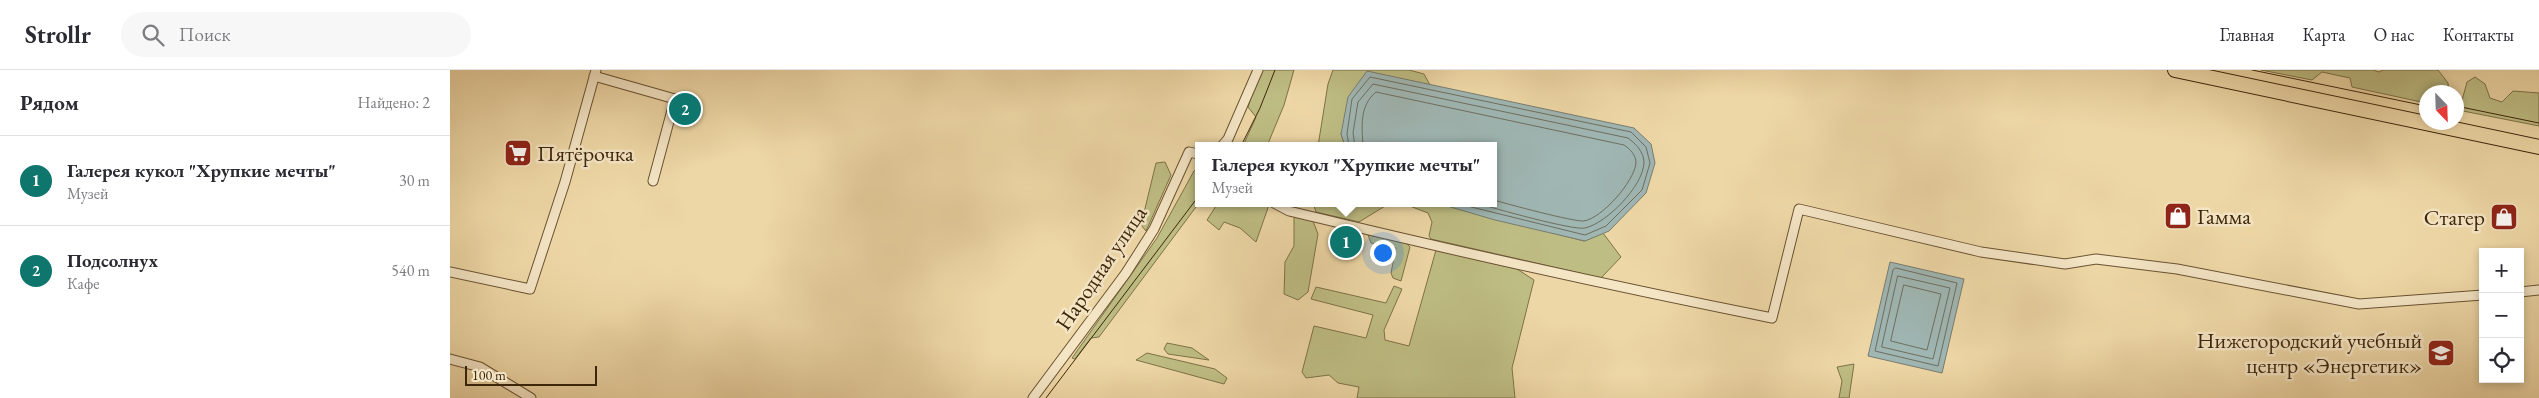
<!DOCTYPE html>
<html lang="ru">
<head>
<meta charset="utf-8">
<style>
	:root { --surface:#fff; --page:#f7f7f7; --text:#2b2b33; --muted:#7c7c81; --line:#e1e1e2; --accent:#0f766e }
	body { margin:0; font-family:"EB Garamond",serif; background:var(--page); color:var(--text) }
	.controls { position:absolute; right:15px; bottom:15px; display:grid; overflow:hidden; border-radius:0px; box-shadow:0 2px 8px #0003 }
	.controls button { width:45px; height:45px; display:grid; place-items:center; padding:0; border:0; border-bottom:1px solid var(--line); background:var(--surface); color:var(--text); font:25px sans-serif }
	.compass { position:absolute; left:1969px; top:15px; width:45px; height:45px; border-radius:50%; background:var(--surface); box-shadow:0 2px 8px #0003; rotate:157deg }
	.scale { position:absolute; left:15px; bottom:12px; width:132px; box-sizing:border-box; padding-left:5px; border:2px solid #3e260b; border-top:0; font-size:14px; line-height:18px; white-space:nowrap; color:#3e260b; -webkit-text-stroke:4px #f4e5c5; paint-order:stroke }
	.you { position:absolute; left:932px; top:182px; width:18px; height:18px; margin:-12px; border:4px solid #fff; border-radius:50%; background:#1a73e8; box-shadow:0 0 0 8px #1a73e833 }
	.badge { display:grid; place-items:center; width:32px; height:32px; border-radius:50%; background:var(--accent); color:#fff; font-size:16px; font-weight:700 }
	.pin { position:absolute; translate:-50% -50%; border:2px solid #fff; box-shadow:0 1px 5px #0006 }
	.popup { position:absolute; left:745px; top:72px; width:302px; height:65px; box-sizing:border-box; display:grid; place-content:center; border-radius:0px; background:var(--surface); filter:drop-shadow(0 1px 4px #0005); font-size:16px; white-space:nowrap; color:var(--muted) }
	.popup b { font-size:19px; color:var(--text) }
	.popup::after { content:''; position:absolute; left:50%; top:100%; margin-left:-10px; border:10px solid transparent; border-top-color:var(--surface) }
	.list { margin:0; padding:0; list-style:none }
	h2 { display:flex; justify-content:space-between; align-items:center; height:65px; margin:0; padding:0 20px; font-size:21px }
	h2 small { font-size:16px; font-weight:400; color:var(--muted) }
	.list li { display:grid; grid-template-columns:32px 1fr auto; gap:15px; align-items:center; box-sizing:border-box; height:90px; padding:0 20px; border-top:1px solid var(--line) }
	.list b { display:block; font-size:19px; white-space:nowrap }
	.list p { margin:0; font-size:16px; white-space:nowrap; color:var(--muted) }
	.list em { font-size:16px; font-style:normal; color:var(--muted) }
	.icon { flex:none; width:28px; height:28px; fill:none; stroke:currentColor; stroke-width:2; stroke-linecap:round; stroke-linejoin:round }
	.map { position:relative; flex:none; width:2089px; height:328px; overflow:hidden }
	header { display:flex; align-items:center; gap:30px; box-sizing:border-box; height:70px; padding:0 25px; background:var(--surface); border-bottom:1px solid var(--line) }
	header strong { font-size:24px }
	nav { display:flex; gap:28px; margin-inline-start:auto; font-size:18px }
	.search { width:350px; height:45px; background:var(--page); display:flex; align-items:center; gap:12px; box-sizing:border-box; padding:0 18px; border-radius:28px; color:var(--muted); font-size:19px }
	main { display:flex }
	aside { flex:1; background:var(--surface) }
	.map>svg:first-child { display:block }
	.green { fill:#bebd83; stroke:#7e7247 }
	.water { fill:#9fb6b3; stroke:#787c70 }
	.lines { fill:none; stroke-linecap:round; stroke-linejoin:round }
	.shore { stroke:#6e6e5f; stroke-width:1 }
	.street-casing { stroke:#6a5232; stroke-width:11 }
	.primary-casing { stroke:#3e260b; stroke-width:16 }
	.street { stroke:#f4e5c5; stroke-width:9 }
	.primary { stroke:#eed7a6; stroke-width:14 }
	.tram { stroke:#3e260b; stroke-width:1 }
	.labels { text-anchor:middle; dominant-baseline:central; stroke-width:5; stroke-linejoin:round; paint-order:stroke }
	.poi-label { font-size:22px; fill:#3e260b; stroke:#f4e5c5; text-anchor:start }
	.street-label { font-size:22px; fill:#3e260b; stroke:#f4e5c5 }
</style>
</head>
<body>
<header>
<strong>Strollr</strong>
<div class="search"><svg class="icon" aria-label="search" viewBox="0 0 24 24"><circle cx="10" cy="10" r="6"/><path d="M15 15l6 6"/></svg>Поиск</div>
<nav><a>Главная</a><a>Карта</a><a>О нас</a><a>Контакты</a></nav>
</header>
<main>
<aside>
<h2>Рядом<small>Найдено: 2</small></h2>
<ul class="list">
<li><span class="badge">1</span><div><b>Галерея кукол &quot;Хрупкие мечты&quot;</b><p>Музей</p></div><em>30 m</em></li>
<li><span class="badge">2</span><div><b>Подсолнух</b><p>Кафе</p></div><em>540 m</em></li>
</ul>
</aside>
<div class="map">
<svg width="2089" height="328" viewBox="0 0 2089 328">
	<rect width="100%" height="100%" fill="#eed7a6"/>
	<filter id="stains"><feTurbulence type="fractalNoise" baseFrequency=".004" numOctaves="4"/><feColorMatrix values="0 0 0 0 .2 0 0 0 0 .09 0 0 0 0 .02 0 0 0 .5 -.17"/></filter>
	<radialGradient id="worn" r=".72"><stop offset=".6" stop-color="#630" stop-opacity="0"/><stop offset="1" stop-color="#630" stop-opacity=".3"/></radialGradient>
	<path class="green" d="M810,0H844L834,35L817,76H793L806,47L798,37Z
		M883,0H959L974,4L980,15L917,2L891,64L895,76H868L878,14Z
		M1811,0H1923L1929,2L1933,0H1988L1998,13L1999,22H1976V33L1902,17L1900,8L1872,2L1862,10Z
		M2025,7L2035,14L2040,28L2052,32L2063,21L2089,23V56L2013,41L2011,34L2017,12Z
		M715,92L721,105L696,161L691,155L706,93Z
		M748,97L749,133L649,267L641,268L625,289L622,288L707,168L744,101Z
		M768,133H816L819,135L806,172L790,158L774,152L769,160L757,150Z
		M863,133H940L909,152L866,142Z
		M952,133H987L1134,171L1153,163L1171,187L1151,208L981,169L979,166L982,152L978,143Z
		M844,147L863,151L868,164L858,222L848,230L834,224L835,192L844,176Z
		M918,165L955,172L960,177L951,211L943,208L941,203L946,178L921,173Z
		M986,180L1067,199L1084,210L1062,298L1065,328H907L909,317L888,313L879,305L856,308L852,302L864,256L916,268L923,245L861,229L866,217L936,233L944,216L952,219L934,260L935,270L959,276Z
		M717,273L742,278L759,290L718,284L714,279Z
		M697,283L765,299L777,308L774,314L686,290Z
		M1404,294L1399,328H1389L1392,311L1387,297Z"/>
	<path class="water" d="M917,1L1184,58L1201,74L1205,93L1196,123L1159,161L1135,171L1045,150L987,133H1044V76H895L891,64L898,27Z
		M1440,192L1514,209L1492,303L1418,286Z"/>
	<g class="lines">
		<path class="shore" d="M899,76L897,64L902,29L920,7L1181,62L1196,77L1200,93L1192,120L1156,156L1135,165L1005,133
			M905,76L903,63L908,32L923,14L1178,68C1186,74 1194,82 1194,93C1193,116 1157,153 1135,158C1125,161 1042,138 1027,133
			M913,76C912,57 909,36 926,22L1174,75C1180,79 1186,85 1186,93C1184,112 1152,148 1134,151C1124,152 1057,134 1044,130
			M1446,198L1507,213L1488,296L1425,281L1443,200Z
			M1448,206L1500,218L1483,289L1432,277Z
			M1454,215L1491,224L1477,280L1441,271Z"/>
		<g class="street-casing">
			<path id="street" d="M144,6L225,29L203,111
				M772,76L778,69L808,0
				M824,133L839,141C1000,180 1161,216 1322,248L1349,139L1531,182L1615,194L1646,189L1727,199L1909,234L2033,225
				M0,202L80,219L115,112L146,0
				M2070,222L2089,220
				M0,289L30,297L81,328
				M583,328L676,203L704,159L739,82L748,84"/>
		</g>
		<g class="primary-casing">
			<path id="primary" d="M1725,0L2089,77"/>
		</g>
		<use href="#street" class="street"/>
		<use href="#primary" class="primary"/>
		<path class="tram" d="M1802,0L1976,36
			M2006,36L2089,53
			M791,76L810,38L825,0
			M596,328L748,127"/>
	</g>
	<defs>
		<g id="supermarket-square" transform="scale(1.4375)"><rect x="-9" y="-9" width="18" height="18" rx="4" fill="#8f2418" stroke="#f4e5c5"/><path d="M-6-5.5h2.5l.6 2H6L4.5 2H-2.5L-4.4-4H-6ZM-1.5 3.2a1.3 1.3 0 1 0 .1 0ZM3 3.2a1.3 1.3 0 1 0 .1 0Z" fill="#fff"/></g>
		<g id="shop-square" transform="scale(1.4375)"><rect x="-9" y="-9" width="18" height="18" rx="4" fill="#8f2418" stroke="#f4e5c5"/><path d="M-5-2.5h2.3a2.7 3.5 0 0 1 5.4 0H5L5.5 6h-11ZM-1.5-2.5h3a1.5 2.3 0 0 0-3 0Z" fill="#fff"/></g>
		<g id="university-square" transform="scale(1.4375)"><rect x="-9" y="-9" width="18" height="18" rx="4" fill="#8f2418" stroke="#f4e5c5"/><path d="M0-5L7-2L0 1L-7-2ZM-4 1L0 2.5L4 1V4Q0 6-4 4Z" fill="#fff"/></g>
	</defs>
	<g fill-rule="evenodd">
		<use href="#supermarket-square" x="68" y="83"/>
		<use href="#shop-square" x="1728" y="146"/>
		<use href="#shop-square" x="2054" y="147"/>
		<use href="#university-square" x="1991" y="283"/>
	</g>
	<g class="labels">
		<g class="poi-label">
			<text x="87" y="83">Пятёрочка</text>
			<text x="1747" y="146">Гамма</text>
			<text x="2035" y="147" text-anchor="end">Стагер</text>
			<text x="1972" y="270" text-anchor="end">Нижегородский учебный<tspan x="1972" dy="25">центр «Энергетик»</tspan></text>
		</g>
		<g class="street-label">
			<text transform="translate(651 198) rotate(-56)">Народная улица</text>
		</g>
	</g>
	<rect width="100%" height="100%" filter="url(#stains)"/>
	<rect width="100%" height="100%" fill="url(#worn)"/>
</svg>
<div class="controls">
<button>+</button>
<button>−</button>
<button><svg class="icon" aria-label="locate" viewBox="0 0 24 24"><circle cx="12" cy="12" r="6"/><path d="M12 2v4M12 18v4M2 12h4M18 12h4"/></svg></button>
</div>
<svg class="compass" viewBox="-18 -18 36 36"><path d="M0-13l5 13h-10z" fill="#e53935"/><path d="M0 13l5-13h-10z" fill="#7c7c81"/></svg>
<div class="scale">100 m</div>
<div class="you"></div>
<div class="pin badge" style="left:896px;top:172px">1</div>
<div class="popup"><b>Галерея кукол &quot;Хрупкие мечты&quot;</b>Музей</div>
<div class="pin badge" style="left:235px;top:39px">2</div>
</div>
</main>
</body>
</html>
